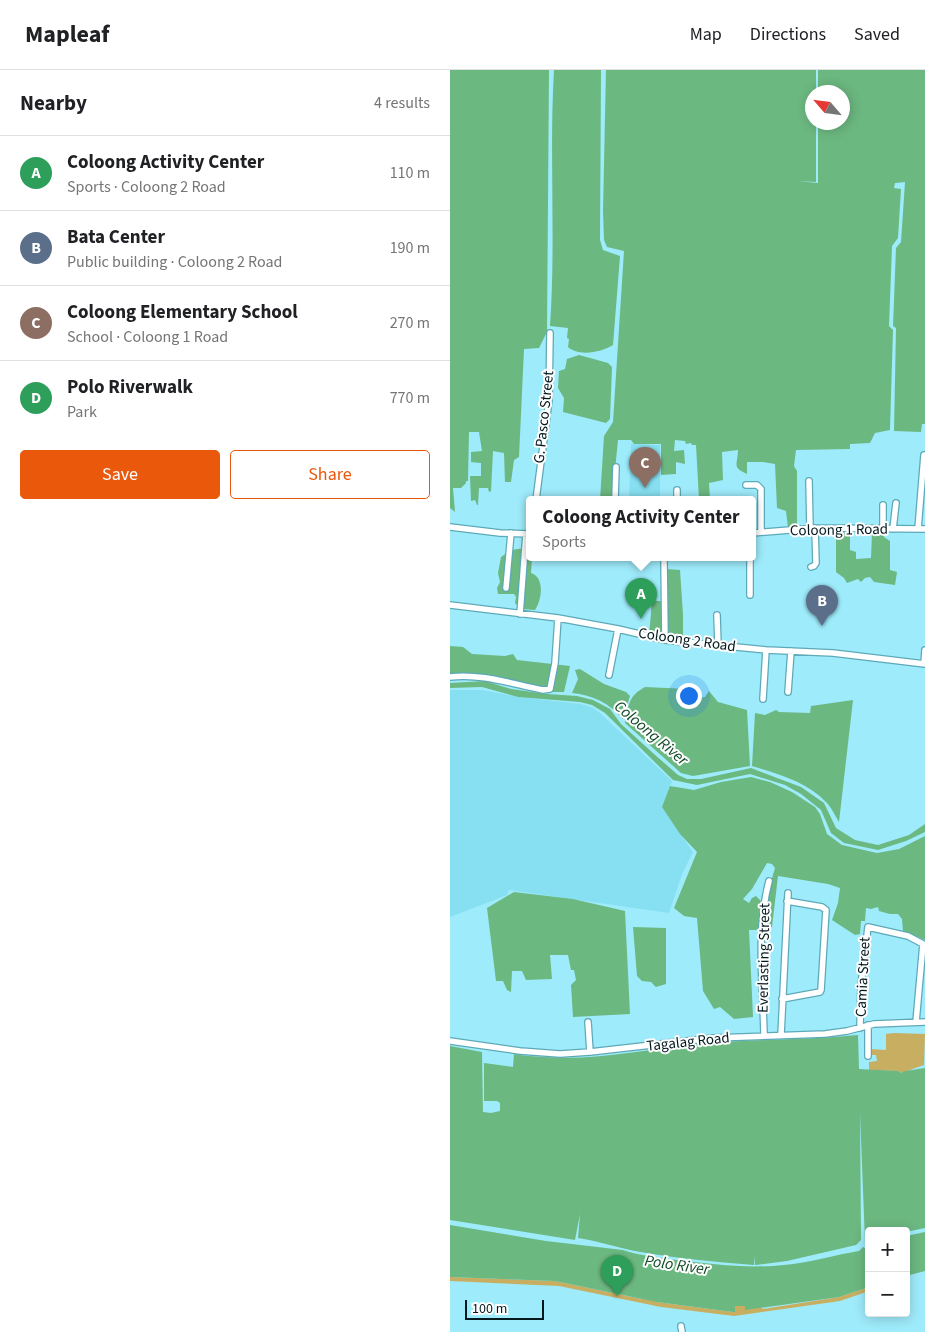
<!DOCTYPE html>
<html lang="en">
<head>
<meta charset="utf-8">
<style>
	:root { --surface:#fff; --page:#f6f6f6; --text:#202124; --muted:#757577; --line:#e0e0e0; --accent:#ea580c }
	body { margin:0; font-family:"Source Sans 3",sans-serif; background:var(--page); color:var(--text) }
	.controls { position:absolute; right:15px; bottom:15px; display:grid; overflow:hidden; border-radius:5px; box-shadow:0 2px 12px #0003 }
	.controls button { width:45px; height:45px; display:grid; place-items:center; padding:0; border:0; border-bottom:1px solid var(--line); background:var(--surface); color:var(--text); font:25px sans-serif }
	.compass { position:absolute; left:355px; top:15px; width:45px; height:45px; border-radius:50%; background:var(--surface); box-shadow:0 2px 12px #0003; rotate:298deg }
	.scale { position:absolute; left:15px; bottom:12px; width:79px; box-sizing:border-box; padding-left:5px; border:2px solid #01181d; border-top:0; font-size:14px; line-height:18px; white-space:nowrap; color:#01181d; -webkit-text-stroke:4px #fdfdfd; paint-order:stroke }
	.you { position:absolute; left:238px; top:625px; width:18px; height:18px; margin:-12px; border:4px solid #fff; border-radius:50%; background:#1a73e8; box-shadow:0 0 0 8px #1a73e833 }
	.badge { display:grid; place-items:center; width:32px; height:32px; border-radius:50%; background:var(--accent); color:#fff; font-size:16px; font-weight:700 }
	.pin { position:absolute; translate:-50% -41px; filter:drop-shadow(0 1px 2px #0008) }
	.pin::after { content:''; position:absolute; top:26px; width:18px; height:15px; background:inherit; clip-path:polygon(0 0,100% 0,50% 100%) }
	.popup { position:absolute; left:76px; top:426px; width:230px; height:65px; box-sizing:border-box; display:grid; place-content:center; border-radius:5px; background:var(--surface); filter:drop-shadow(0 1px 4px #0005); font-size:16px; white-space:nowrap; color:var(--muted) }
	.popup b { font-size:19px; color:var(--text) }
	.popup::after { content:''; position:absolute; left:50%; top:100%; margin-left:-10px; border:10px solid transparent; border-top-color:var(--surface) }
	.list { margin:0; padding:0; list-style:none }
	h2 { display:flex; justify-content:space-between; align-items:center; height:65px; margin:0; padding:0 20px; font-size:21px }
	h2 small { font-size:16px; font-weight:400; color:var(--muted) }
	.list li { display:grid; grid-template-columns:32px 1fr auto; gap:15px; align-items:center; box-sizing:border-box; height:75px; padding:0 20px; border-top:1px solid var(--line) }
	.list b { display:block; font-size:19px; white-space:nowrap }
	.list p { margin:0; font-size:16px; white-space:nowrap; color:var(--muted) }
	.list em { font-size:16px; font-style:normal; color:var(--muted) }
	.actions { display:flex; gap:10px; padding:15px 20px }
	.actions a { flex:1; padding:11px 0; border:1px solid var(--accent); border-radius:5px; text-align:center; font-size:18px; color:var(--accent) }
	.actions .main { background:var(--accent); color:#fff }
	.map { position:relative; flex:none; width:475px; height:1262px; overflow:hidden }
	header { display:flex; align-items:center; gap:30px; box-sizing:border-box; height:70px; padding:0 25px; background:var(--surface); border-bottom:1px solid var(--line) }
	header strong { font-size:24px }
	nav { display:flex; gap:28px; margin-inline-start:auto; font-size:18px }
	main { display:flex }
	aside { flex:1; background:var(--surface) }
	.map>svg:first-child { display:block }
	.built { fill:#87e0f1 }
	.green { fill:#c8ae61 }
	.water { fill:#6cb881 }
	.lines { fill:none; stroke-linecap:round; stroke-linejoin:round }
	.minor-casing { stroke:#5da9b8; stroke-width:8 }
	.minor { stroke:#fff; stroke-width:5.5 }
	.labels { text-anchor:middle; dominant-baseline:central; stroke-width:4; stroke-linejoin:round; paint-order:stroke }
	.street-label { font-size:15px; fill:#01181d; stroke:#fdfdfd }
	.water-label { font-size:16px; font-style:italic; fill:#0f4925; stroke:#fdfdfd }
</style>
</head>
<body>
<header>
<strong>Mapleaf</strong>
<nav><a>Map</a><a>Directions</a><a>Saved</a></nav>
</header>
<main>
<aside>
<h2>Nearby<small>4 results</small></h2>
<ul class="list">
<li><span class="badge" style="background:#2e9e5b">A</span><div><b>Coloong Activity Center</b><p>Sports · Coloong 2 Road</p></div><em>110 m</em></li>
<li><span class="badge" style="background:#5c6f8a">B</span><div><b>Bata Center</b><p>Public building · Coloong 2 Road</p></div><em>190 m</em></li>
<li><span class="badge" style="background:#8d6e63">C</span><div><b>Coloong Elementary School</b><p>School · Coloong 1 Road</p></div><em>270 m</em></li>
<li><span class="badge" style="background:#2e9e5b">D</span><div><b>Polo Riverwalk</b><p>Park</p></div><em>770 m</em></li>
</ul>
<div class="actions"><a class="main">Save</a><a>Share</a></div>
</aside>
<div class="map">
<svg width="475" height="1262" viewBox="0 0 475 1262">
	<rect width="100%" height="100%" fill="#9eebfb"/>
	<path class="built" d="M181,374L210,375V430H179Z
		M0,620H32L69,627L131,634L141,637L150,643L222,711L212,737L243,782L232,804L219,843L59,820L57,825L0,847Z"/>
	<path class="green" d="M444,963L475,964L474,995L451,1003L448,1001L419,1000V992L427,991L426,985H420L419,979L436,980V964Z
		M0,1207L105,1211L192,1229L205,1230L207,1232L283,1242L285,1236H295V1238L311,1237L313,1239L389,1227L419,1217V1221L390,1231L284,1246L211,1237L109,1216L0,1211Z"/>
	<path class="water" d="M0,0H99L97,262L89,278L74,279L69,387L64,390L61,412H55L54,383L43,381L41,421L39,422L38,418H29L28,435H27L25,430L21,431L20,406H31V393L21,392V382L32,381L29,362H19L18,411H16V413L11,418H3L5,442L0,438Z
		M104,0H151L150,170L153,180L170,186L163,275C152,282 129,287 118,277L119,269L117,268L118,258L100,256C106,171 99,85 104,0Z
		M156,0H366V22H362V52L366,53V112L347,111L368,113V53L392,52V22H368V0H475V354H472L471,362L444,361L446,258L443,256L446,178L451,172L455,112L445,113L444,118L451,119L448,168L442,176L439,256L443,260L440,358V360L425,363L420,373L400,374V379L346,380L344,396L347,401V457L338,458L336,441L327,438L325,394L313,392H297V404C281,397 288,395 288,380L272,382L273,410L259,413L260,430H249L246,375H242L241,373L236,374L235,371L225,370L224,381L234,380L235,394L226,392V404L211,405V374H184L181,370H168L162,430H150L154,366L163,352L174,181L157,177L154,170L153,141Z
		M129,285L158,293L162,297L160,349L156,353L113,342L114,328L108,318L109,301L115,299L117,289Z
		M386,462L400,463V480L406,482V489L421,488L422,463H434V467L440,471V500L447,502L445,515L424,512L420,507L415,508L411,512L408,509L397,513L394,508L386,502Z
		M75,478L80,480V488H82L81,503C95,507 92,530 85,540L72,539L65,533L66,527L64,524H48L47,518L50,512L48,503L51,487L61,480Z
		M216,499L230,500L233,545V567H229V570H218Z
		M202,531H212L211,567L199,566Z
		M0,576L13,577L22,584L55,586L63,584L67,590L120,596L114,622H102L63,617L36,608L0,609Z
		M130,599L154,614L176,622L180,626L173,649C159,633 143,625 122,623L128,609L125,600Z
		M35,611L61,619L97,624L127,626L143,630L160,639L171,654L204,684L228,705L237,709H251L301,698L351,717L374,733L386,758L405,770L428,775L459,765L475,754V762L456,771L428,780L394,773L381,763L371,740L351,724L335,715L300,704L247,715L223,710L155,643L142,635L130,632L68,627L32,617L0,618V613Z
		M195,617L239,619V623L247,628L255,627L259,621L268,632L297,640L300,696L243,706L231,703L175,653C179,635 178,626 195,617Z
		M403,630L389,752C385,745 381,737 376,732C357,712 328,704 302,696L305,643L315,645L326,640L329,642L360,643L361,636Z
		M301,707L320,712L342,722L365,737L370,744L377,764L392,775L427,783L449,779L475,766V870L453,861L452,849L448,844H440L429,841L428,837L421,839L416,838L415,851H411L410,864L405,865L382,850L388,833L390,818L378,814L328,806L322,857L313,855L317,825L325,798L322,794L317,793L302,819L293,829L299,833L302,828L306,826L312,832L309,858L306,860H299L303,947L284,949L270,937L264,939L253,921L247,848L234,846L224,838L247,782L230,764L212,737L220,716L244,720L271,712Z
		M64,822L123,829L175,841L180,944L123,947L121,915L126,910L124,900H121L118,885H100L102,909L76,910L72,901H62L61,922L57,920L53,911H46L37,838Z
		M183,857L216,858V914L206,917L201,912L192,911L187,906Z
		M408,965L409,999L448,1001L451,1003L455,1001L475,998V1158L456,1162V1161H419V1173L415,1172L410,1042L411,1170L406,1175L337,1191L305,1195V1186L304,1195C264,1192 224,1188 185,1181C166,1177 148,1171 128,1168L130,1144L125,1170L0,1150V976L32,982L33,1042L41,1043L50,1041V1033L47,1031H34V993L63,997L64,984C74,986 84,986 94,987C146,991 197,979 249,974C302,969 355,970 408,965Z
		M0,1155L96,1171L173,1180C190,1186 208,1187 226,1190C262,1194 297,1199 334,1195C359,1193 384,1185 409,1181L413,1177L419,1180V1217L389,1227L295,1240V1236H285V1242H283L207,1232L105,1211L0,1207Z
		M475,1162V1201L456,1206V1166Z"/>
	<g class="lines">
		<g class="minor-casing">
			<path id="minor" d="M359,411L360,458
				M296,415H307L311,419V462
				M227,420V430
				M86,430L99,330L100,263
				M165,430L166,397
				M0,457L50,463L80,464
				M433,459V435
				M443,459L446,433
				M468,459L474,385
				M302,463L365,458L475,459
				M214,488L215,570
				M361,497L364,496L366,493L365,458
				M56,518L61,463
				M300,525V488
				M0,535L108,548L168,559L215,570L316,580L383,583L475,594
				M70,544L76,464
				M267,545L268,576
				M474,594L475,580
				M159,605L168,559
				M0,607C31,603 62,614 93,620L100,619L105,593L108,548
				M338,622L341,581
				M313,629L316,580
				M332,929L370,922L371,920L376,840L372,837L337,831
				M138,952L140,982
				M418,955V986
				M410,958L411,915L418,857L458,866L473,874L466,952
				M314,965C313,915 306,860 319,811
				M331,965L338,823
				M0,971L70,981L110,984L140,982L263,968L375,964L397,961L424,954L475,952
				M231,1256L232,1262"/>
		</g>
		<use href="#minor" class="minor"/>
	</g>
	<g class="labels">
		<g class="street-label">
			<text transform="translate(94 347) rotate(-84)">G. Pasco Street</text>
			<text transform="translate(389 460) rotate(-1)">Coloong 1 Road</text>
			<text transform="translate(237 570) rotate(8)">Coloong 2 Road</text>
			<text transform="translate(314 888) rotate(-89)">Everlasting Street</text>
			<text transform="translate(413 907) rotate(-87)">Camia Street</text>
			<text transform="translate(238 972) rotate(-6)">Tagalag Road</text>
		</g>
		<g class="water-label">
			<text transform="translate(201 663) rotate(40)">Coloong River</text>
			<text transform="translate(227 1195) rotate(8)">Polo River</text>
		</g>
	</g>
</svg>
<div class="controls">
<button>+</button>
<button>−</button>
</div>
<svg class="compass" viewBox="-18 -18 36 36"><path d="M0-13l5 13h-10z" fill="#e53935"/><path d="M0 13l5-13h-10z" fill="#757577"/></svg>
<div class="scale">100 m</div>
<div class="you"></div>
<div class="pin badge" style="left:191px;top:549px;background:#2e9e5b">A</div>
<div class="popup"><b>Coloong Activity Center</b>Sports</div>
<div class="pin badge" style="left:372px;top:556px;background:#5c6f8a">B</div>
<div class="pin badge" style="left:195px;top:418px;background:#8d6e63">C</div>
<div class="pin badge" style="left:167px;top:1226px;background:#2e9e5b">D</div>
</div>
</main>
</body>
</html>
